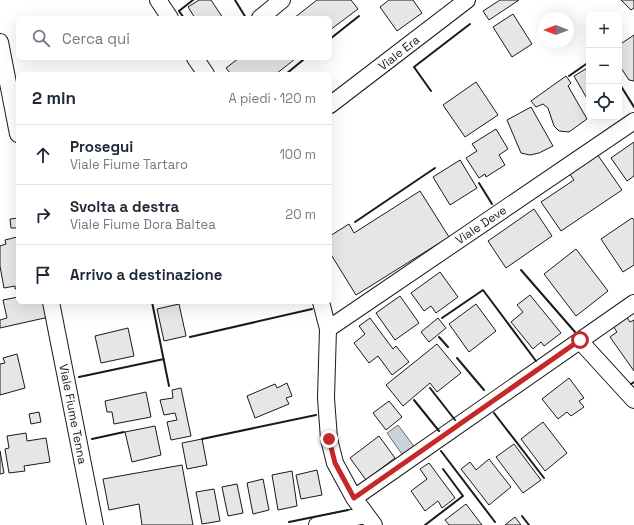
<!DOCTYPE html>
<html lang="it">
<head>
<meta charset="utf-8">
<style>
	:root { --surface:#fff; --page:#f2f2f3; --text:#1f2937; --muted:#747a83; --line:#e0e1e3 }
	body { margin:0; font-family:"Space Grotesk",sans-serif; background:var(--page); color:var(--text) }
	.controls { position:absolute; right:12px; top:12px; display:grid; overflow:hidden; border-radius:6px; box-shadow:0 4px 16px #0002 }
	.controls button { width:36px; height:36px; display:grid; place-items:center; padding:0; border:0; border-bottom:1px solid var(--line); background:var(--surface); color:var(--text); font:20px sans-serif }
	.compass { position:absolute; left:538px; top:12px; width:36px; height:36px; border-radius:50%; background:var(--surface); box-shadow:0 4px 16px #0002; rotate:270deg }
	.stop { position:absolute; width:12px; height:12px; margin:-9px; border:3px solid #c62828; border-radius:50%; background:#fff }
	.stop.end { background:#c62828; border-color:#fff; box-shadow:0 1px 4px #0008 }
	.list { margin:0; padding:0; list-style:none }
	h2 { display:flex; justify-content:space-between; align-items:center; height:52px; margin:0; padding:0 16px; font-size:17px }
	h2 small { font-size:13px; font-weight:400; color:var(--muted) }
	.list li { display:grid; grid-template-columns:26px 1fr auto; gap:12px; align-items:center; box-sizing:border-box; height:60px; padding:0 16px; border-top:1px solid var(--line) }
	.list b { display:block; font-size:15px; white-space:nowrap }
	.list p { margin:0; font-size:13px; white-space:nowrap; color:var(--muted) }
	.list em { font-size:13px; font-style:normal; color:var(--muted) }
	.icon { flex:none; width:22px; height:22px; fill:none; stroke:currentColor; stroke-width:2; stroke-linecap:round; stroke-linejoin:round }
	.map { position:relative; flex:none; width:634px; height:525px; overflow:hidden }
	.search { position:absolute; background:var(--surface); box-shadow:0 4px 16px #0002; left:16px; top:16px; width:316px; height:44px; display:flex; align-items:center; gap:10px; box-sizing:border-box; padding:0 14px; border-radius:6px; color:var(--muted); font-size:15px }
	.panel { position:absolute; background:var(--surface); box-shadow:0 4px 16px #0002; left:16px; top:72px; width:316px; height:232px; border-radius:6px }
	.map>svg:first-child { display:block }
	.water { fill:#c6d2dc; stroke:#6a6a6a }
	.building { fill:#e6e6e6; stroke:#1a1a1a }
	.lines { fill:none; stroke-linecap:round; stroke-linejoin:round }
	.minor-casing { stroke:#1a1a1a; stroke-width:18 }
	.minor { stroke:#fff; stroke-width:16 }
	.wall { stroke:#1a1a1a; stroke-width:2 }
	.route { stroke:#c62828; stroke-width:5 }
	.labels { text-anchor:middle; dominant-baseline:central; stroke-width:3; stroke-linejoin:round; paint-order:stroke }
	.street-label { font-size:12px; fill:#1a1a1a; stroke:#fff }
</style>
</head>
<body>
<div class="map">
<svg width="634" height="525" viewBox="0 0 634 525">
	<rect width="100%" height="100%" fill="#fff"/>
	<path class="water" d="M398,425L416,449L404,457L387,433Z"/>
	<path class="building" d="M199,0H211L223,18H195L188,7Z
		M317,0H351L358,9L330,30V18H294Z
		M389,0H413L422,13L397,31L380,7Z
		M500,0H519L489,20L483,11Z
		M621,0H634V8L631,10Z
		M513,14L532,44L512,57L493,27Z
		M634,35V81L629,80L619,65V45Z
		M239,58H294L295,59L276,74H231L226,68Z
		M589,67V102L574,76Z
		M566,76L571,83L568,86L587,119L569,132L559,131L554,126L548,108L543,104L536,107L531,101Z
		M476,82L498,115L465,137L443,105Z
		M531,107L553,146L539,153L530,155L521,153L507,120Z
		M496,129L508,149L499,155L505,165L486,177L485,174L479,178L466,158L477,151L472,144Z
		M634,142V176L627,181L611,158Z
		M597,154L622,190L561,231L541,202L574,180L569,173Z
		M460,160L477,188L450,205L433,177Z
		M420,191L449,237L356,295L330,253V236L349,224L354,233Z
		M534,209L552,236L506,268L488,241Z
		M18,218V228H11L10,219Z
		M632,218L634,220V265L623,272L601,239Z
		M17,237L18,288L15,289V286L4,288L0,266V246L6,244L5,240Z
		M576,249L608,291L576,316L544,274Z
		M440,272L458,297L436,313L431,306L424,311L411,293Z
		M530,295L561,333L544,346L541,342L533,349L511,322L523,312L517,305Z
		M400,296L419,323L395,340L376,313Z
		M18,297V302H45L49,317L0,328V320L7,318L3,300Z
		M179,304L186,336L164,341L157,309Z
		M476,304L496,331L469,352L449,324Z
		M626,316L630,322L634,320V371L610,337L617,332L613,326Z
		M370,318L393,349L396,346L409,362L392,375L378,356L369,363L354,343L365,334L359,326Z
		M438,318L446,328L429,342L421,332Z
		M128,328L134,356L101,363L95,336Z
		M437,344L461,373L437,392L430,383L403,406L386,385Z
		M17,354L25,388L0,395V364L5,363L3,358Z
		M569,378L584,398L579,401L584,407L571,416L567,412L558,419L542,399Z
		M287,383L292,396L286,398L289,404L255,418L247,396L275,384L277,388Z
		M181,388L191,436L171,440L167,422L177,420L175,413L164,415L160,400L173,398L172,390Z
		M146,392L151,417L114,424L112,412H107L105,401Z
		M389,401L402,417L386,430L373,413Z
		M39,412L41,422L31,424L29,414Z
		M543,422L567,453L545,471L521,439Z
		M155,426L161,455L132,462L125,432Z
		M26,433L27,441L46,438L50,462L24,466L25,471L9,473L5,449L9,448L7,436Z
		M379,436L395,458L366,480L350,458Z
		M202,439L207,465L187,469L182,443Z
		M514,444L541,480L523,493L496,457Z
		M0,451L4,473L0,474Z
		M489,459L511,487L489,505L461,469L470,462L476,470Z
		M429,463L455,498L442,508L438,501L425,511L411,491L427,479L420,469Z
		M182,465L193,525H142L139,504L109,510L103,479Z
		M317,470L322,495L301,499L296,475Z
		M292,471L297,506L278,510L272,475Z
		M263,479L269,510L253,514L247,483Z
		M237,484L243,513L228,516L222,487Z
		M214,489L220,521L202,524L196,492Z
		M466,504L482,525H449L445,520Z
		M515,517L521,525H505Z"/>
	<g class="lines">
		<g class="minor-casing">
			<path id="minor" d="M158,0L170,18
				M260,18L282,0
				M0,42L18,134
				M195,58L206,74
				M330,105L467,0
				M51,302L95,525
				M321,302L328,329L326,398L329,439L335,463L354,498L374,525
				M328,329L634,121
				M580,341L634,400
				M354,498L634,303
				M317,525L366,515"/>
		</g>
		<use href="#minor" class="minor"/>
		<path class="wall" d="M235,0L246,18
			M184,18L179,11L193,0
			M330,39L359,16
			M286,74L303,60L301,58
			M569,76L589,62
			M619,83L634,107
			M431,91L414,67L470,24
			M479,183L492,204
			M355,222L435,168
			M521,270L575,332
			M152,302L169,386
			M442,318L483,290L536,361
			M190,337L312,309
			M439,337L448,347
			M457,358L484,390
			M79,377L164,359
			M631,384L634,382
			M430,388L455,420
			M414,400L439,431
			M494,413L544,478
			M92,439L124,432
			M202,439L316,415
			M441,451L495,522
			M522,516L529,525
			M289,522L348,510
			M425,525L463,496L443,469"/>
	</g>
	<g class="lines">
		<path class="route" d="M329,439L335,463L354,498L580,340"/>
	</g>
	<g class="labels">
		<g class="street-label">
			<text transform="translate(399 53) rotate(-38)">Viale Era</text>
			<text transform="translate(481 225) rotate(-34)">Viale Deve</text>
			<text transform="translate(73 414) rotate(79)">Viale Fiume Tenna</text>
		</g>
	</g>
</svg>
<div class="controls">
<button>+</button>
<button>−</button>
<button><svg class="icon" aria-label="locate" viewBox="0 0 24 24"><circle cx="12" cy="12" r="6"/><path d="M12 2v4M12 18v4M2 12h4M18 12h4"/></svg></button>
</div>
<svg class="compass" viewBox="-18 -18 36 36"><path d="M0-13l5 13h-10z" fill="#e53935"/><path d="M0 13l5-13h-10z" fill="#747a83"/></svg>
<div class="stop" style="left:580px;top:340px"></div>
<div class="stop end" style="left:329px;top:439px"></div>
<div class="search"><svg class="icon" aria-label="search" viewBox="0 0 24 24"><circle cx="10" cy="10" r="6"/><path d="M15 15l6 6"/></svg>Cerca qui</div>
<section class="panel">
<h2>2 min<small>A piedi · 120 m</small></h2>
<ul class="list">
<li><svg class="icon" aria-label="ahead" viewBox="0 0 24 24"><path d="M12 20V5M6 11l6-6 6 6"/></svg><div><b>Prosegui</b><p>Viale Fiume Tartaro</p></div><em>100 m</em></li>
<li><svg class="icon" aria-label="right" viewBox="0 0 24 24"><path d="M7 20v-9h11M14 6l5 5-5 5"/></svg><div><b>Svolta a destra</b><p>Viale Fiume Dora Baltea</p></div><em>20 m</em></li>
<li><svg class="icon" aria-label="arrive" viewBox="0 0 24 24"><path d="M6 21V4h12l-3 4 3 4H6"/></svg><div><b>Arrivo a destinazione</b></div></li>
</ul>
</section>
</div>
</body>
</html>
